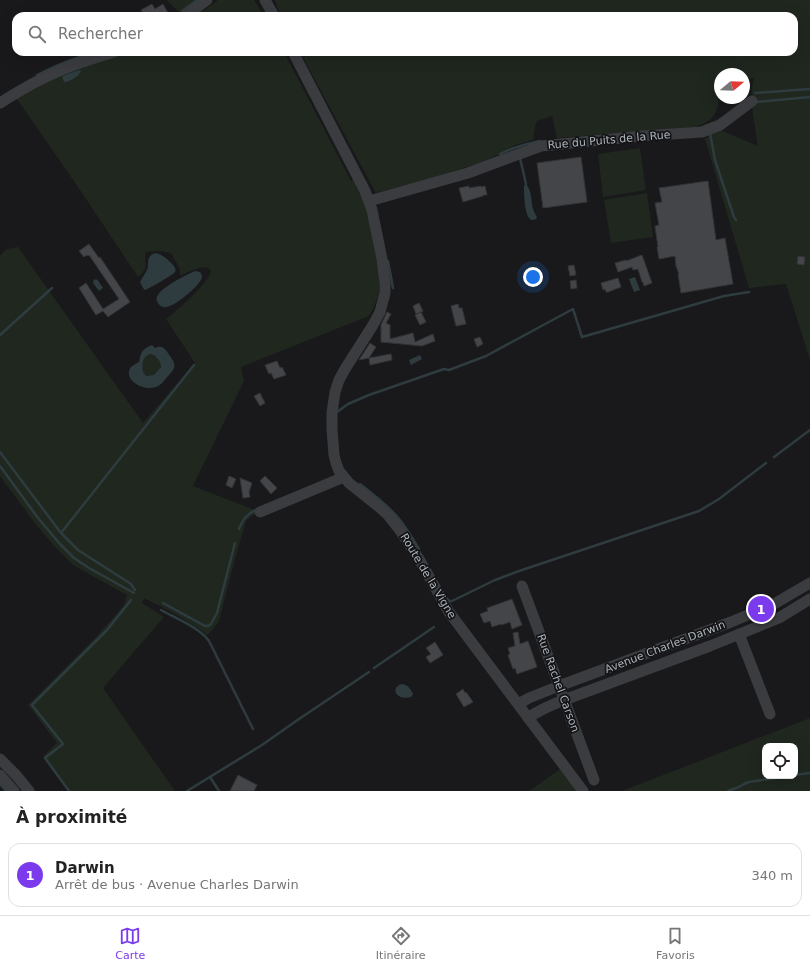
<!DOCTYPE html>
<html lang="fr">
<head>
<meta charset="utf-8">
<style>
	:root { --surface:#fff; --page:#f2f2f2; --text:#222; --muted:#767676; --line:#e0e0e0; --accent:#7c3aed }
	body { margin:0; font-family:"DejaVu Sans",sans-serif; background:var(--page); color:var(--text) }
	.controls { position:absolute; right:12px; bottom:12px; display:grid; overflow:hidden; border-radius:8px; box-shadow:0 4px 16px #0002 }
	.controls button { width:36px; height:36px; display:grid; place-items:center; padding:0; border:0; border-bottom:1px solid var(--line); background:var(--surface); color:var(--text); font:20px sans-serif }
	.compass { position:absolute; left:714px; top:68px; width:36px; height:36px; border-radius:50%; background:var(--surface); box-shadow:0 4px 16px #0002; rotate:71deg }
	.you { position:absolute; left:533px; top:277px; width:14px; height:14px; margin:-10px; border:3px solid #fff; border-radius:50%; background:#1a73e8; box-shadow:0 0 0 6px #1a73e833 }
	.badge { display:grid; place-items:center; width:26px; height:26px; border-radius:50%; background:var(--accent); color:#fff; font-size:13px; font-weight:700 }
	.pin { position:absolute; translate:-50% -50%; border:2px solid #fff; box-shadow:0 1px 4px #0006 }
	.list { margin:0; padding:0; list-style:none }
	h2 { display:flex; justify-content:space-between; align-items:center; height:52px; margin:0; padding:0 16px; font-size:17px }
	h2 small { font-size:13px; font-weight:400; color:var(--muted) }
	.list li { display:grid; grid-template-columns:26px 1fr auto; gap:12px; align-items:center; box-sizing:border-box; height:64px; margin:0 8px 8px; padding:0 8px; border:1px solid var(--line); border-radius:12px }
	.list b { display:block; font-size:15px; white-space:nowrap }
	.list p { margin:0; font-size:13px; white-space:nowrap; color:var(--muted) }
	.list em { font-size:13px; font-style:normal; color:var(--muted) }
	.icon { flex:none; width:22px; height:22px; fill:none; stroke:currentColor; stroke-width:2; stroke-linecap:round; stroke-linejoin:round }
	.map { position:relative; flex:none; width:810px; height:791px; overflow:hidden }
	.search { position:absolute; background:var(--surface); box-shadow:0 4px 16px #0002; left:12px; right:12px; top:12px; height:44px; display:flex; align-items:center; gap:10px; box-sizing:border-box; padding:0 14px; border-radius:12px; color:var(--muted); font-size:15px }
	.sheet { height:124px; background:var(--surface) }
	nav { display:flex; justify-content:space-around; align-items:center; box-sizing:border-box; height:56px; border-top:1px solid var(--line); background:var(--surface); font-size:11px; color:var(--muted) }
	nav a { display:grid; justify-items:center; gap:2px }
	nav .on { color:var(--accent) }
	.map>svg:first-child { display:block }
	.green { fill:#1f271f; fill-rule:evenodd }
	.water { fill:#2e3c40; fill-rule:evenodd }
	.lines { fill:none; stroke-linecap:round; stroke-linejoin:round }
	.stream { stroke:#2e3c40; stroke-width:2.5 }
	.building { fill:#434548; stroke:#333437 }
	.minor { stroke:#3a3c40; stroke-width:11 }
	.labels { text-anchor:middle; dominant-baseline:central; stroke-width:3.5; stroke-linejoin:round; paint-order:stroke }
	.street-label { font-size:11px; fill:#abb3bb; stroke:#141416 }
</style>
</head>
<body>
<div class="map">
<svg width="810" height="791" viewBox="0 0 810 791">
	<rect width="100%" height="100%" fill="#19191b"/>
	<path class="green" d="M167,0H197L179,13Z
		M218,0H254L264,16H196Z
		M275,0H810V360L786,284L749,288L705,139L718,129L758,146C755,124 748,99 754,78H744V74H720V80H719C718,96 722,114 706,122C703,124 698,126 694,127L557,138L552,116L537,121L535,127L533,140L515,145L502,153L485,161L436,177L376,193L300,52H794V16H281L278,10Z
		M129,52H284L351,181L354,179L364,199L369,217L377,263L379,279V294L373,309L369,316L241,367L244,381L193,486L260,512L252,516L246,521L235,559L219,621L214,628L207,635C188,620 166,609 144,598L142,603L164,617L103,688L175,791H69L43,756L57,743L28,705L94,639L113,618L124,605L127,595L98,579L73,565L55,547L37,526L0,476V256C5,249 9,248 18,247L143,423L195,363L166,319C177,310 209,284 211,270L206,267C197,268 190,271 182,275H180V269L171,253C163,251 154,251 146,252C144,257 147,264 145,269C143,272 140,275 138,277L80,190L17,99L50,81L70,72Z
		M640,148L646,190L603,197L598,154Z
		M647,193L653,237L611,243L604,200Z
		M150,354C156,355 161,361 161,367L154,375L146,376L143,372C142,365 142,357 150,354Z
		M810,718V791H622ZM765,746H795V776H765Z
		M564,766L587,791H529Z"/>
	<path class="water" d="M79,70L81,71C78,77 72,80 66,82H64L62,77L63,76Z
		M526,184C532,191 531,201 533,209C534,212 536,215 537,218C524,229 524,192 524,186Z
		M155,253C161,254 165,257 169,261C172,264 177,268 175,272C175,274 148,289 145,290L143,288L140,282C142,278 145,274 147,270C150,262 145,257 155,253Z
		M195,271L200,272C201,273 202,275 202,277C201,285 174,307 166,307C163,308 160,306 158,303C156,301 156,297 158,295C162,287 186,275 195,271Z
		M635,277L640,290L634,292L629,279Z
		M94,279L96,280L97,279L103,288L99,291L93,283Z
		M152,345L155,348C163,344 166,350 170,356C176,364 176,367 169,375C165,379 162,385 156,387C143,392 122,379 131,367C133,365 136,364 139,362C141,352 142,349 152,345ZM150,354C156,355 161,361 161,367L154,375L146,376L143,372C142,364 142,357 150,354Z
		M420,355L422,359L411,365L409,360Z
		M402,684C408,685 410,688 413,694L411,697C397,701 389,688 402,684Z"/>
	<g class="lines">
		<path class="stream" d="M182,11L197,0
			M37,75C55,66 73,58 93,53
			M755,93L810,89
			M756,102L810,97
			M710,133L715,160L734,217L736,220
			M500,154C514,147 525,144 540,141
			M520,158L526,184
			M388,261L393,288
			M0,335L52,288
			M337,412L348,404L369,395L444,369L449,370L486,356L573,309L582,337L724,296L749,292
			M0,452L61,533L78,550L131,584L135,590
			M774,457L810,430
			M0,466L38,518L60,544L74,558L89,568L134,593
			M360,484C374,495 389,506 400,520C407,529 413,539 419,549
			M239,529C243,519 247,514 256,510
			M61,533L194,365
			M446,597L449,601H452L495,580L519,571L699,511L719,499L766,463
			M163,603L205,626H208L211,624L217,613L235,543
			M161,610C175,618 200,628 209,641L253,729
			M374,668L434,627
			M795,775L810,773
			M210,777L219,791
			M0,784L6,791
			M69,791L45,758L63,744L32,705L107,630L131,600
			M187,791L262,745L299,719L369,672
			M728,791L739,787L744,784L749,782L790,776"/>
	</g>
	<path class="building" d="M152,4L155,9L163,4L168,13L165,16H143L144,15L141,10Z
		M581,157L587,202L543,208L537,163Z
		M708,181L716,240L725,238L733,284L681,293L678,274H679L676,266L675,256L659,259L657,247H658L655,226L659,225L655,203L662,202L659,188Z
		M469,186V188L481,186V187L485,186L487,195H483V196L463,202L459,188Z
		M89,244L99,258L100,257L130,302L108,317L103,311L96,315L79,288L86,283L103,309L119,299L89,255L88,256L87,255L84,257L79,251Z
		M642,255L652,283L644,286L643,282H642L638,269L633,270L632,267L618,272L615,263L626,260V261Z
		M798,256L805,257L804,265L797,264Z
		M574,265L576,275L570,276L568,266Z
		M618,278L621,287L608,292H606L605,289L603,290L601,283Z
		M576,280L577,288L571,289L570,281Z
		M419,303L423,311L416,314L413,306Z
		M458,304L459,308H462L466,324L456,326L451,306Z
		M387,312L391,314L386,323L390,325V339L413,333L415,342L433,334L435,341L422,346L381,342V325Z
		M421,312L426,322L420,325L415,315Z
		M480,337L483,344L477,347L474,339Z
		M370,343L376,347L369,358L359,360Z
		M391,354L392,360L370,365L369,358Z
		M277,361L280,368L282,367L286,375L274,379L271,373L269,374L265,365Z
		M260,393L265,403L260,406L254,396Z
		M229,476L236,479L232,488L226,485Z
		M265,476L277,488L271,494L260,481Z
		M240,478L252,483L249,492L250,497L243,498Z
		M512,599L522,625L512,629L510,622L501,625V624L492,627L490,621L484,623L480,614L488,611L487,608Z
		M518,632L520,644L528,641L537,667L517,674L515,668L513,669L508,655L510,654L508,648L515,646L513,633Z
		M435,642L443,655L430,663L426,657L431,654L426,648Z
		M463,689L465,693L466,692L473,702L464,707L456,694Z
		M238,775L257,785L254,791H230Z"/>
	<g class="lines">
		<path class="minor" d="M265,0L274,16
			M186,16L207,0
			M293,52L365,191L372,210L382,259L385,283V293L380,312L373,325L345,369L339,380L335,392L332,413V429L334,455L336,463L339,471L349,483L379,507L388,515L399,529L419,559L449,612L583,791
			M0,103C22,89 45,76 69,67C84,61 99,57 114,52
			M369,201L468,173L541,146L642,136L702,132L720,125L752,101
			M260,512L344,477
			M522,586L594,780
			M739,634L770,714
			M518,704L529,698L559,686L731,622L774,604L810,583
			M528,718C539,710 551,705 564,700L710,646L779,618L810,599
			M0,759L16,775L29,791
			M0,775L14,791"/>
	</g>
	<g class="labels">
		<g class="street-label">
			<text transform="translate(609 140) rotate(-5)">Rue du Puits de la Rue</text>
			<text transform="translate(428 576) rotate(59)">Route de la Vigne</text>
			<text transform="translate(665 647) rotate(-21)">Avenue Charles Darwin</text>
			<text transform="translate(558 683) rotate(70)">Rue Rachel Carson</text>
		</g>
	</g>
</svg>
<div class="controls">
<button><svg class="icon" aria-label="locate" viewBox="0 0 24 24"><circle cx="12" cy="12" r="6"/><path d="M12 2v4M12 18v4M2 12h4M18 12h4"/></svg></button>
</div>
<svg class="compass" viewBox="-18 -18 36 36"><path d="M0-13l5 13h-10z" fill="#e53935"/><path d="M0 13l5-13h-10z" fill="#767676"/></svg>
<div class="you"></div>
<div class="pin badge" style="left:761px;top:609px">1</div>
<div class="search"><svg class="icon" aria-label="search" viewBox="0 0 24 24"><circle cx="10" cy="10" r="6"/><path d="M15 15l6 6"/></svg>Rechercher</div>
</div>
<section class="sheet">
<h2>À proximité<small></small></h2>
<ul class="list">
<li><span class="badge">1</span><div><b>Darwin</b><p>Arrêt de bus · Avenue Charles Darwin</p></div><em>340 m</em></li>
</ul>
</section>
<nav>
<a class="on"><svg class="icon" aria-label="map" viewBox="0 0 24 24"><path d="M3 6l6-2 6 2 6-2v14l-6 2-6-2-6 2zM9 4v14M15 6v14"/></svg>Carte</a>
<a><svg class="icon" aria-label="directions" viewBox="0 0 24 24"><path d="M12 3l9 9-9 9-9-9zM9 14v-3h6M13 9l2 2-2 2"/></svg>Itinéraire</a>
<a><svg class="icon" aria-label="saved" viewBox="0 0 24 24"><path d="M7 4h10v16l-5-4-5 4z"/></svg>Favoris</a>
</nav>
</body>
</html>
